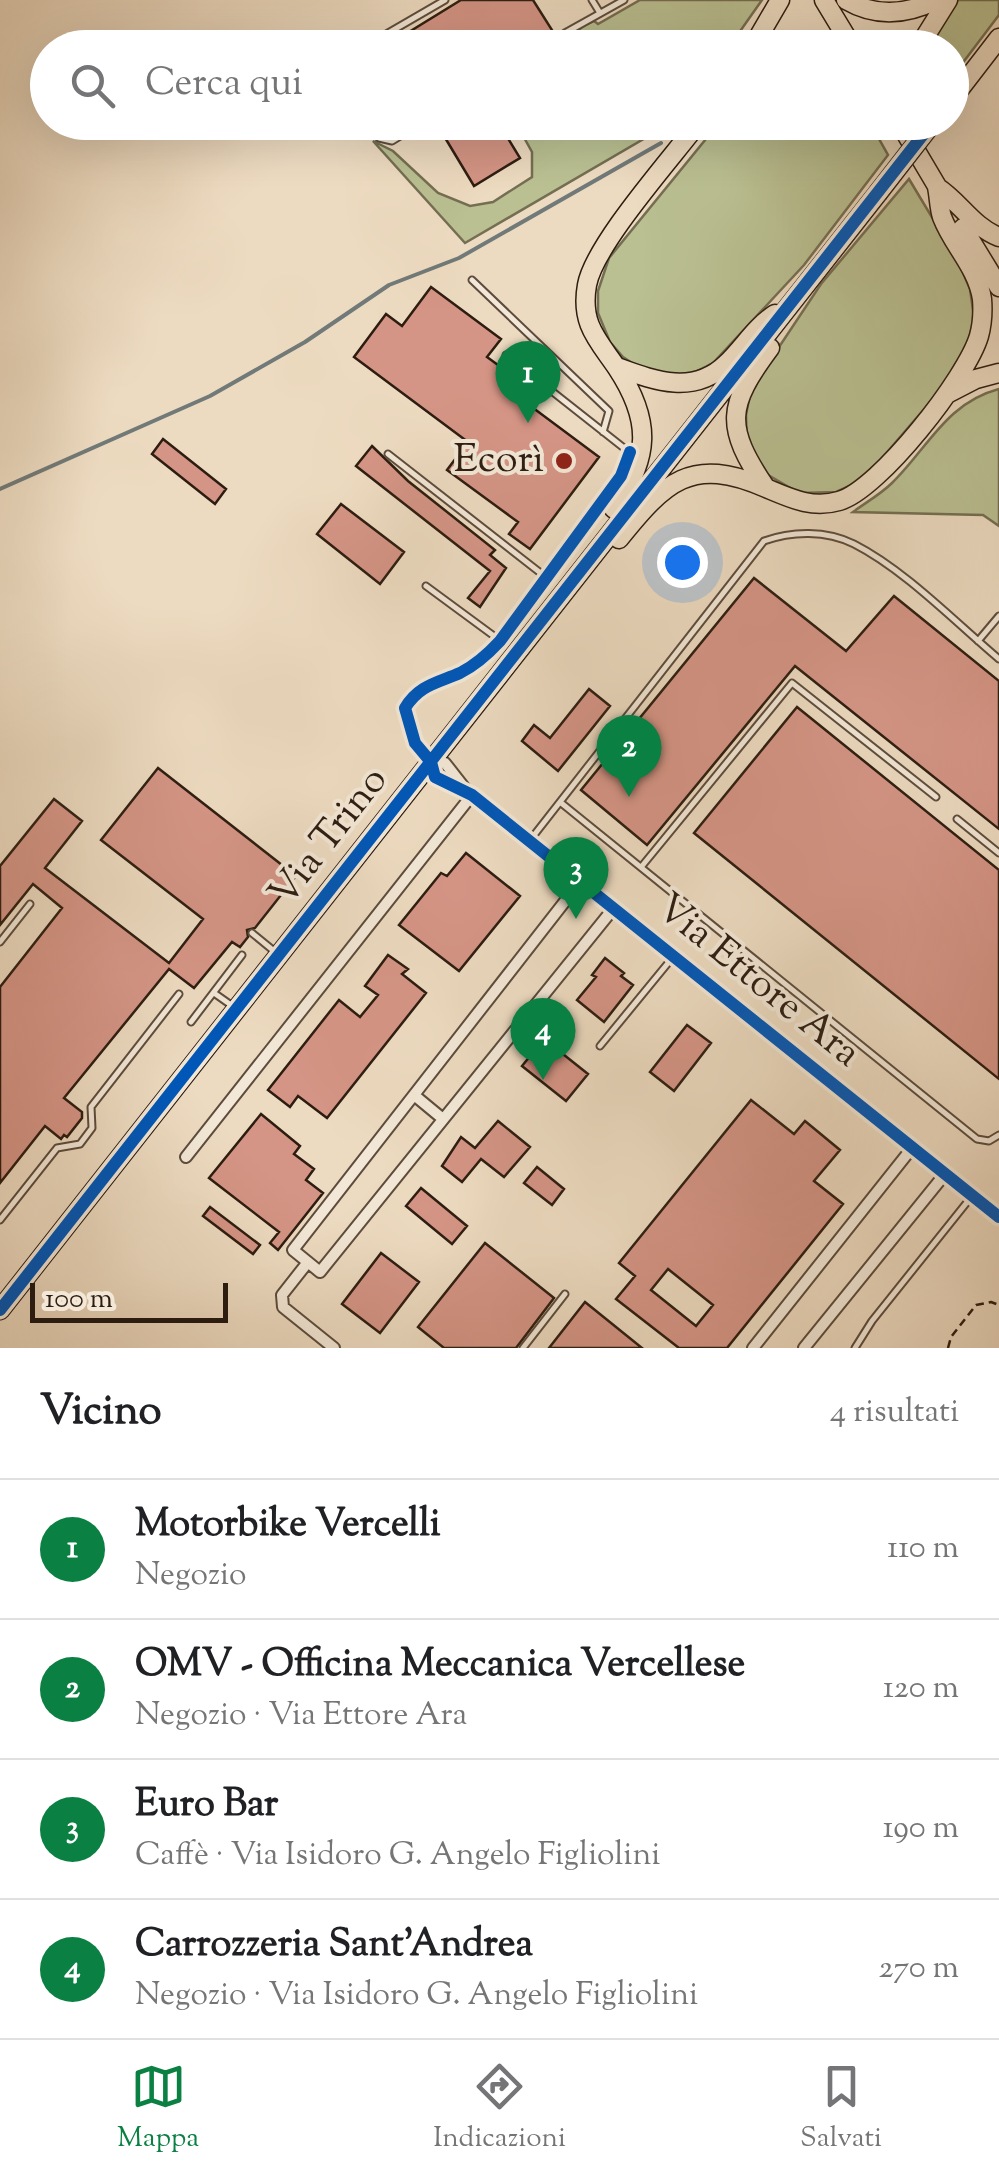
<!DOCTYPE html>
<html lang="it">
<head>
<meta charset="utf-8">
<style>
	:root { --surface:#fff; --page:#f2f2f2; --text:#202124; --muted:#757577; --line:#e0e0e0; --accent:#0b8043 }
	body { margin:0; font-family:"Sorts Mill Goudy",serif; background:var(--page); color:var(--text) }
	.scale { position:absolute; left:30px; bottom:25px; width:198px; box-sizing:border-box; padding-left:10px; border:5px solid #2d1d11; border-top:0; font-size:28px; line-height:35px; white-space:nowrap; color:#2d1d11; -webkit-text-stroke:8px #f3e8d7; paint-order:stroke }
	.you { position:absolute; left:682px; top:562px; width:35px; height:35px; margin:-25px; border:8px solid #fff; border-radius:50%; background:#1a73e8; box-shadow:0 0 0 15px #1a73e833 }
	.badge { display:grid; place-items:center; width:65px; height:65px; border-radius:50%; background:var(--accent); color:#fff; font-size:32px; font-weight:700 }
	.pin { position:absolute; translate:-50% -82px; filter:drop-shadow(0 2px 5px #0008) }
	.pin::after { content:''; position:absolute; top:52px; width:35px; height:30px; background:inherit; clip-path:polygon(0 0,100% 0,50% 100%) }
	.list { margin:0; padding:0; list-style:none }
	h2 { display:flex; justify-content:space-between; align-items:center; height:130px; margin:0; padding:0 40px; font-size:42px }
	h2 small { font-size:32px; font-weight:400; color:var(--muted) }
	.list li { display:grid; grid-template-columns:65px 1fr auto; gap:30px; align-items:center; box-sizing:border-box; height:140px; padding:0 40px; border-top:2px solid var(--line) }
	.list b { display:block; font-size:38px; white-space:nowrap }
	.list p { margin:0; font-size:32px; white-space:nowrap; color:var(--muted) }
	.list em { font-size:32px; font-style:normal; color:var(--muted) }
	.icon { flex:none; width:55px; height:55px; fill:none; stroke:currentColor; stroke-width:2; stroke-linecap:round; stroke-linejoin:round }
	.map { position:relative; flex:none; width:999px; height:1348px; overflow:hidden }
	.search { position:absolute; background:var(--surface); box-shadow:0 10px 40px #0002; left:30px; right:30px; top:30px; height:110px; display:flex; align-items:center; gap:25px; box-sizing:border-box; padding:0 35px; border-radius:55px; color:var(--muted); font-size:38px }
	.sheet { height:690px; background:var(--surface) }
	nav { display:flex; justify-content:space-around; align-items:center; box-sizing:border-box; height:140px; border-top:2px solid var(--line); background:var(--surface); font-size:28px; color:var(--muted) }
	nav a { display:grid; justify-items:center; gap:5px }
	nav .on { color:var(--accent) }
	.map>svg:first-child { display:block }
	.green { fill:#bac092; stroke:#746e52; stroke-width:2.5 }
	.lines { fill:none; stroke-linecap:round; stroke-linejoin:round }
	.stream { stroke:#717a78; stroke-width:4 }
	.building { fill:#d59586; stroke:#2d1d11; stroke-width:2.5; fill-rule:evenodd }
	.lane-casing { stroke:#5d4c3d; stroke-width:9 }
	.street-casing { stroke:#5d4c3d; stroke-width:14 }
	.primary-casing { stroke:#2d1d11; stroke-width:21 }
	.path { stroke:#2d1d11; stroke-width:2.5; stroke-dasharray:8 5; stroke-linecap:butt }
	.lane { stroke:#f3e8d7; stroke-width:5 }
	.street { stroke:#f3e8d7; stroke-width:10 }
	.primary { stroke:#eddbc1; stroke-width:18 }
	.primary-bridge-casing { stroke:#2d1d11; stroke-width:21; stroke-linecap:butt }
	.primary-bridge { stroke:#eddbc1; stroke-width:18 }
	.cycleway-casing { stroke:#f3e8d7; stroke-width:19 }
	.cycleway { stroke:#0057b8; stroke-width:12 }
	.poi-dot { fill:#8f2418; stroke:#f3e8d7; stroke-width:4 }
	.labels { text-anchor:middle; dominant-baseline:central; stroke-width:8; stroke-linejoin:round; paint-order:stroke }
	.poi-label { font-size:40px; fill:#2d1d11; stroke:#f3e8d7; text-anchor:end }
	.street-label { font-size:40px; fill:#2d1d11; stroke:#f3e8d7 }
</style>
</head>
<body>
<div class="map">
<svg width="999" height="1348" viewBox="0 0 999 1348">
	<rect width="100%" height="100%" fill="#eddbc1"/>
	<filter id="stains"><feTurbulence type="fractalNoise" baseFrequency=".002" numOctaves="4"/><feColorMatrix values="0 0 0 0 .2 0 0 0 0 .09 0 0 0 0 .02 0 0 0 .5 -.17"/></filter>
	<radialGradient id="worn" r=".72"><stop offset=".6" stop-color="#630" stop-opacity="0"/><stop offset="1" stop-color="#630" stop-opacity=".3"/></radialGradient>
	<path class="green" d="M640,0H762L729,47H559L584,25L594,21L598,24Z
		M958,0H999V15L952,77V48H927Z
		M516,123H671L465,243L373,141L393,151L438,193L470,206L493,202L532,177V152Z
		M719,123H870L888,155L804,265L713,363L689,375H665L640,368L623,357L610,342L598,313V291L609,258Z
		M909,179L957,259L970,289L974,317L966,354L938,393L863,480L836,492L799,493L763,472L747,448L746,415L751,389L821,284Z
		M999,389V526L983,515L853,512C865,503 881,494 892,483C928,448 946,403 999,389Z"/>
	<g class="lines">
		<path class="stream" d="M715,130L729,122
			M0,489L210,396L305,342L389,285L459,258L661,143"/>
	</g>
	<path class="building" d="M461,0H533L552,30L524,48H383Z
		M454,122H498L520,158L474,186L441,131Z
		M431,287L501,339L487,357L509,373L501,384L599,457L530,549L509,534L518,522L447,470L468,442L354,357L386,314L402,326Z
		M163,439L226,489L215,504L152,454Z
		M372,446L408,481L495,550L490,555L506,568L480,607L468,598L490,571L356,466Z
		M341,504L404,552L380,584L317,534Z
		M754,578L846,651L894,596L999,681V829L795,666L647,845L581,790Z
		M589,689L610,706L558,771L522,741L534,725L550,738Z
		M797,707L999,870V1079L694,833Z
		M158,768L296,876L255,928L247,930L248,937L240,947L232,942L194,988L169,969L64,1098L82,1112V1118L67,1137L64,1135L61,1139L45,1126L0,1183V987L62,908L33,884L0,925V866L54,799L82,821L45,868L169,963L203,919L101,840Z
		M466,853L520,896L459,971L399,925L441,873L447,876Z
		M388,955L408,969L402,974L426,993L327,1118L298,1096L290,1107L268,1090L339,1000L360,1017L378,995L365,986Z
		M605,958L624,973L621,976L633,985L604,1022L577,1000L596,977L592,975Z
		M687,1025L711,1043L674,1091L650,1072Z
		M544,1039L588,1074L566,1101L522,1066Z
		M751,1100L794,1134L805,1121L840,1150L814,1181L843,1204L727,1348H679L616,1299L635,1276L619,1263ZM668,1269L713,1305L696,1326L651,1290Z
		M261,1114L300,1146L294,1154L314,1169L306,1180L323,1193L278,1250L270,1243L279,1232L209,1178Z
		M498,1121L530,1147L504,1177L481,1159L462,1182L442,1166L461,1137L475,1148Z
		M537,1167L564,1189L552,1205L524,1183Z
		M421,1188L467,1226L452,1244L406,1206Z
		M210,1207L260,1245L253,1254L203,1216Z
		M485,1243L554,1298L516,1348H444L418,1327Z
		M381,1253L419,1282L380,1333L342,1304Z
		M585,1302L642,1348H549Z"/>
	<g class="lines">
		<g class="lane-casing">
			<path id="lane" d="M592,0L600,13
				M383,36L445,0
				M547,48L565,33L624,0
				M369,122L379,138L392,141L423,122
				M472,280L609,411L603,432
				M506,355L629,452
				M388,454L547,578
				M426,586L498,639
				M978,641L999,616
				M560,802L977,1139L989,1141L999,1135
				M957,819L999,853
				M531,839L764,541C792,531 826,530 854,544C905,570 955,622 999,659
				M642,866L792,683L936,797
				M252,933L274,951
				M0,942L30,904
				M214,993L231,1005
				M191,1022L242,955
				M600,1046L673,957
				M0,1220L57,1148L80,1144L92,1128L91,1107L179,994
				M523,1348L565,1294
				M855,1348L872,1321L972,1196"/>
		</g>
		<g class="street-casing">
			<path id="street" d="M630,452L621,476L500,641C488,654 476,665 460,673C437,683 419,685 405,708L415,743L431,762L435,777L472,795L999,1217
				M432,762L445,763L467,791
				M580,882L293,1250L320,1272L613,909
				M414,1095L443,1119
				M186,1157L472,795
				M308,1262L282,1295L283,1307L334,1348
				M753,1348L912,1148
				M804,1348L945,1174"/>
		</g>
		<g class="primary-casing">
			<path id="primary" d="M824,0L853,48
				M846,0C875,17 906,15 936,0
				M752,48L780,0
				M918,48L948,0
				M952,99L999,38
				M899,122L941,193
				M937,187C961,203 972,226 999,237
				M963,228L999,287
				M617,367C653,380 693,396 726,364C744,347 754,328 775,314
				M947,394L976,379L999,373
				M766,488C724,426 727,406 770,348
				M614,509C650,458 652,421 617,368C598,340 580,324 587,285C594,245 671,159 699,122
				M619,539C665,482 691,455 766,488C790,498 812,509 839,501C879,490 967,377 979,336C982,325 983,311 982,299C977,267 953,246 942,217C939,208 939,196 937,187
				M0,1310L878,193"/>
		</g>
		<path class="path" d="M948,1348L951,1337L976,1305L991,1302L999,1305"/>
		<use href="#lane" class="lane"/>
		<use href="#street" class="street"/>
		<use href="#primary" class="primary"/>
		<g class="primary-bridge-casing">
			<path id="primary-bridge" d="M878,193L933,122"/>
		</g>
		<use href="#primary-bridge" class="primary-bridge"/>
		<g class="cycleway-casing">
			<path id="cycleway" d="M630,452L621,476L500,641C488,654 476,665 460,673C437,683 419,685 405,708L415,743L431,762L435,777L472,795L999,1217
				M0,1310L933,122"/>
		</g>
		<use href="#cycleway" class="cycleway"/>
	</g>
	<circle class="poi-dot" cx="564" cy="461" r="10"/>
	<g class="labels">
		<g class="poi-label">
			<text x="544" y="461">Ecorì</text>
		</g>
		<g class="street-label">
			<text transform="translate(330 838) rotate(-52)">Via Trino</text>
			<text transform="translate(757 982) rotate(39)">Via Ettore Ara</text>
		</g>
	</g>
	<rect width="100%" height="100%" filter="url(#stains)"/>
	<rect width="100%" height="100%" fill="url(#worn)"/>
</svg>
<div class="scale">100 m</div>
<div class="you"></div>
<div class="pin badge" style="left:528px;top:423px">1</div>
<div class="pin badge" style="left:629px;top:797px">2</div>
<div class="pin badge" style="left:576px;top:919px">3</div>
<div class="pin badge" style="left:543px;top:1080px">4</div>
<div class="search"><svg class="icon" aria-label="search" viewBox="0 0 24 24"><circle cx="10" cy="10" r="6"/><path d="M15 15l6 6"/></svg>Cerca qui</div>
</div>
<section class="sheet">
<h2>Vicino<small>4 risultati</small></h2>
<ul class="list">
<li><span class="badge">1</span><div><b>Motorbike Vercelli</b><p>Negozio</p></div><em>110 m</em></li>
<li><span class="badge">2</span><div><b>OMV - Officina Meccanica Vercellese</b><p>Negozio · Via Ettore Ara</p></div><em>120 m</em></li>
<li><span class="badge">3</span><div><b>Euro Bar</b><p>Caffè · Via Isidoro G. Angelo Figliolini</p></div><em>190 m</em></li>
<li><span class="badge">4</span><div><b>Carrozzeria Sant'Andrea</b><p>Negozio · Via Isidoro G. Angelo Figliolini</p></div><em>270 m</em></li>
</ul>
</section>
<nav>
<a class="on"><svg class="icon" aria-label="map" viewBox="0 0 24 24"><path d="M3 6l6-2 6 2 6-2v14l-6 2-6-2-6 2zM9 4v14M15 6v14"/></svg>Mappa</a>
<a><svg class="icon" aria-label="directions" viewBox="0 0 24 24"><path d="M12 3l9 9-9 9-9-9zM9 14v-3h6M13 9l2 2-2 2"/></svg>Indicazioni</a>
<a><svg class="icon" aria-label="saved" viewBox="0 0 24 24"><path d="M7 4h10v16l-5-4-5 4z"/></svg>Salvati</a>
</nav>
</body>
</html>
